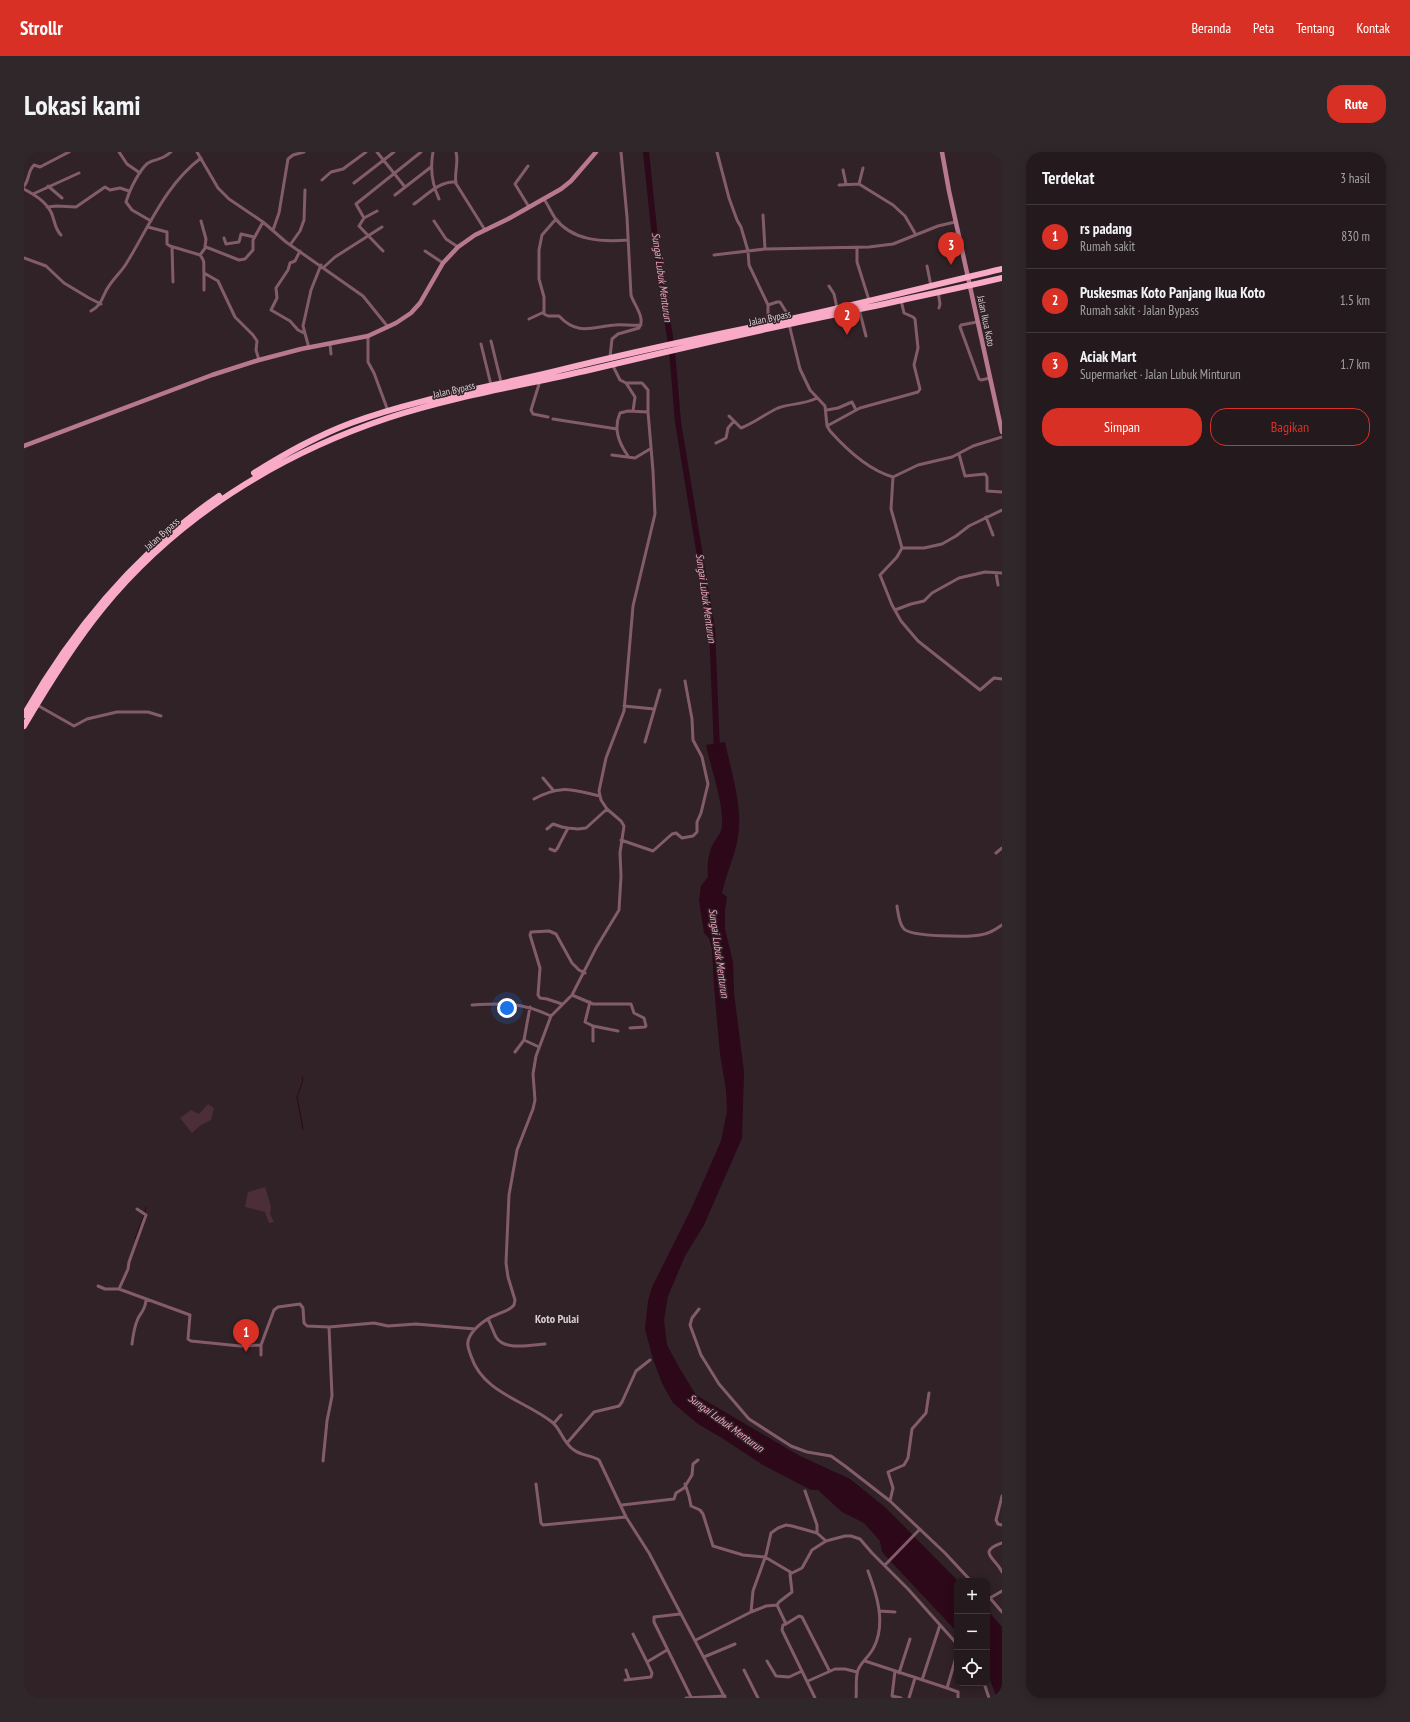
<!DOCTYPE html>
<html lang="id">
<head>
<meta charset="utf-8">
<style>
	:root { --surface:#241a1d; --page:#30272a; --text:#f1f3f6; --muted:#a3a1a4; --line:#41383b; --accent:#d93025 }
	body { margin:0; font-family:"PT Sans Narrow",sans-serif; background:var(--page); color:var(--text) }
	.controls { position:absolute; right:12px; bottom:12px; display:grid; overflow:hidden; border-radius:8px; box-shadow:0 2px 10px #0003 }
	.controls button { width:36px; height:36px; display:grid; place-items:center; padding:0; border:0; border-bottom:1px solid var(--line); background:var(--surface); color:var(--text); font:20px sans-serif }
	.you { position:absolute; left:483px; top:856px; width:14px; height:14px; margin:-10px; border:3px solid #fff; border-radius:50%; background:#1a73e8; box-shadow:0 0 0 6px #1a73e833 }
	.badge { display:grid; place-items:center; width:26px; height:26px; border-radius:50%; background:var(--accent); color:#fff; font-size:13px; font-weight:700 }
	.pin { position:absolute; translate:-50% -33px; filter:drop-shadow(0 1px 2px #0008) }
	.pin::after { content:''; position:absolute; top:21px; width:14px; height:12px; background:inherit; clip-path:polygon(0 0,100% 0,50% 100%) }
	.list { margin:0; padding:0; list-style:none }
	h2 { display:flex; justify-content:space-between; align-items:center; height:52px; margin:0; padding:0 16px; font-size:17px }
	h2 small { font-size:13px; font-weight:400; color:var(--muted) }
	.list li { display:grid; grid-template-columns:26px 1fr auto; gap:12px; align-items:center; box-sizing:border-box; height:64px; padding:0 16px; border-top:1px solid var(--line) }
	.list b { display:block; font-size:15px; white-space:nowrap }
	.list p { margin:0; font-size:13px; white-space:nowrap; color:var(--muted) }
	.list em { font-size:13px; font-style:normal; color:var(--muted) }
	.actions { display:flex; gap:8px; padding:12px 16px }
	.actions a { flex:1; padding:9px 0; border:1px solid var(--accent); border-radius:16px; text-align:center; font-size:14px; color:var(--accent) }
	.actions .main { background:var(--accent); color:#fff }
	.icon { flex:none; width:22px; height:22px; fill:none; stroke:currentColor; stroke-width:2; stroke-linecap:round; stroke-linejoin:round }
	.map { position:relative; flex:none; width:978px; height:1546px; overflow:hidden; border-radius:16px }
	header { display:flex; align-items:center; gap:24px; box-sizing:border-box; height:56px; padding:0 20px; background:var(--accent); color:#fff }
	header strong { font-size:19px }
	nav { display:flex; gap:22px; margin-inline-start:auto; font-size:14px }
	.intro { display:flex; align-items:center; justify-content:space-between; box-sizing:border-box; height:96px; padding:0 24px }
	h1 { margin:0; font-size:28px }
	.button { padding:10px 18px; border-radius:16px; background:var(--accent); color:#fff; font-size:14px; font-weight:700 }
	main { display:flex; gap:24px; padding:0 24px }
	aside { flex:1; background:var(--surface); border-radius:16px; box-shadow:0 2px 10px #0003 }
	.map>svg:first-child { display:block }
	.green { fill:#4c2e39 }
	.water { fill:#2c0818 }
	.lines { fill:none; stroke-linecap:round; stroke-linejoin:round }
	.stream { stroke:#2c0818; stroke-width:1 }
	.river { stroke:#2c0818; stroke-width:6 }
	.street { stroke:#835c69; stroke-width:3 }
	.secondary { stroke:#b8788f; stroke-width:4.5 }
	.highway { stroke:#f9aac6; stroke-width:6 }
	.labels { text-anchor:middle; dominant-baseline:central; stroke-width:3; stroke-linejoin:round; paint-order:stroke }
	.street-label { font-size:10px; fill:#d9d0d2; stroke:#302227 }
	.water-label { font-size:11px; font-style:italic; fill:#f1a6c0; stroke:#302227 }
	.quarter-label { font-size:12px; font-weight:bold; fill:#d9d0d2; stroke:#302227 }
</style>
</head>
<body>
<header>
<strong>Strollr</strong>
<nav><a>Beranda</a><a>Peta</a><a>Tentang</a><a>Kontak</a></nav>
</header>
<div class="intro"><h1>Lokasi kami</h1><a class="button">Rute</a></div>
<main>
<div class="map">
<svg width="978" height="1546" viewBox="0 0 978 1546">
	<rect width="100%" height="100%" fill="#302227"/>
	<path class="green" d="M184,952L190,956L187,968L177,973L168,981L156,966L167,958L175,962Z
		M241,1035L247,1054L246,1062L250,1070L245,1071L241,1060L221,1055L224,1040Z"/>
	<path class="water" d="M701,590C707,620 719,654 714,685C711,704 702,722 698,741L703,745L701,758V777L709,810L710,841L720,920L718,986L680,1073L661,1104L644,1144L640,1168L643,1193L656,1217L672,1243L776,1304L826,1327L862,1356L934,1429H933V1480L858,1400L856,1389L840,1371L818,1360L794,1338H787L739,1313L698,1286L674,1272L649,1251L638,1231L629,1207L621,1177L624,1149L628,1135L669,1053L697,989L703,959L702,938L696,902L690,834L688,797L685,786L680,781L675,748L677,734L684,725C683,715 684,701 689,692C693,685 698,681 698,672C699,649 687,616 682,593Z
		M963,1458L978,1475V1546H973L963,1520Z"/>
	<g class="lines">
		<path class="stream" d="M278,925L279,928L273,945L279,977
			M121,1060L122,1055
			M111,1087L120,1063"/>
		<path class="river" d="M622,0L632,96L648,198L654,270L688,477L693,599"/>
		<path class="street" d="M95,0L103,12L116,21
			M173,0L194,36L205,47L239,70L262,90L339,144L364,175
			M353,0L381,35
			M409,0C406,16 408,32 415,47
			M693,0L705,46L713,68L717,75L724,99L725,113L744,153V172
			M504,14L491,32L505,55
			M819,18L822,32
			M298,28L307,20L319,17L342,0
			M330,31L370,0
			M432,31C430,20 435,11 432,0
			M835,32L839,16
			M815,33L835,32L869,53L881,64L892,83
			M0,34C6,27 3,20 10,13L16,15L45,0
			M24,34L38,46
			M0,37C11,43 21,49 27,60C31,68 30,76 37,83
			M9,42L55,21
			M371,43L407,15
			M520,47C524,53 527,60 531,66C548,89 578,90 604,88
			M390,52C402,44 415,29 431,30L461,78
			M23,55L33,54L52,55L81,35L86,38L96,36L105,39
			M739,63L741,97
			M340,66L353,59
			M532,67L518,83L515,98V127L520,145V162L524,164H535C554,184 567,175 591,173C599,172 608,174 617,173
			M127,69L108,58L102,50L103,47C106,37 116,17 124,11C133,6 137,9 147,0
			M177,69L182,87L181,95
			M410,69L422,87L434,95
			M124,75L143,80V92L146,94L176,103C182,110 179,113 180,121L194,129L211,165L229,183L233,189L232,198L235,208
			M249,78L255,61L264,7L269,3L280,0
			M200,86L202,92L215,90L217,82L230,85
			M266,93L276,79L280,68L281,38
			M148,95L149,130
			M833,95V110L845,148
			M276,99L271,109L266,111L264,118L252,136L253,146L247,158L266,169L274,178L280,181
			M359,99L335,74L340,66L332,52L397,0
			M401,99L419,111
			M176,103L182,95L215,108L221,107L229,98V88L239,70
			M690,103L741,97L845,95L869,92L914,74L931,70
			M0,106L22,114L40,131L65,146L77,152
			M903,114L907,134
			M300,115L311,105L358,75
			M180,121V138
			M805,134L810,142L813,156
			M914,139L916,152L915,156
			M744,153L753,150H756L766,166
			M835,157L842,184
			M67,159C79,153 78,143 85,134C90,126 97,120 102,112C125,75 141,33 177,6
			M505,167L520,160
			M953,170L937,173L936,175L955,227L957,228L966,226
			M765,172L776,217L786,238L801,254L803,274L806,279C823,298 844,318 869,325L867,357L878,396L873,405L856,423L868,453L877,469L894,489L956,538L970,526L978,527
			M344,184V210L350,221L364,259
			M467,189L477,230
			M306,192L307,202
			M457,192L467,233
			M285,196L279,174L287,138L297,113
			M586,205L588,187L594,182L615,176C622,166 610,153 607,143L603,65L597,0
			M588,212L596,228L602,231H618L624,238V260L629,319L631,362L609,454L600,559L582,606L575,639L577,648L583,657L597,669L600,674L596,701L597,724L595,758L572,796L548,843L527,864L512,904L509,922L511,948L509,957L493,998L485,1043L482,1111L484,1125L491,1148L490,1153C485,1159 478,1160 472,1163C463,1166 451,1175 446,1184C442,1191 444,1196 447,1204C459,1241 500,1248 528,1270C537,1277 539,1291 550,1298C558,1304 567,1303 575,1308L602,1365L625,1401L701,1546
			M516,229L507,258L509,262L524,265
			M602,231L611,245L609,259
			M803,258L814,256L828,250L832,258
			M705,264L717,276C730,271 741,262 754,256C768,251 779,253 793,246
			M529,267L593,277
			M803,274L836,256L894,240L896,237L890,213L894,196L891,167L889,165L880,161L877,148
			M692,291L702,286L704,276L710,269
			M935,302L941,324L961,322L963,325V339L978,340
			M588,303L611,306L626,297
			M604,304C595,291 589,277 596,261L604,259L624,260
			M869,325L894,313L928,305L949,294L978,285
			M962,365L969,383
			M878,396H900L918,392L932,384L945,374L978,358
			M972,421L974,433
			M871,458L887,452L900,449L908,441L935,426L961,420L978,421
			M13,553L50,574L63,567L93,560H124L137,564
			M600,554L630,557
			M621,590L636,538
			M519,626L529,638
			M510,647C537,632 548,638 576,644
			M523,677L529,672L538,675L544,676
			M597,688L629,699L648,682L652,681L658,686L669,684L673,680V670L677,661L684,632L678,605L669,588L668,567L661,529
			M526,697L531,699L533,697L544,676L554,677L562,676L583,657
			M972,701L978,696
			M873,754C874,761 875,772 880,777C888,785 944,785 956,783C965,782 971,778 978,773
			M548,843L569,852H607L610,861L620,866L622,874L621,875L606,876
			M566,850L561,870L569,874L594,879
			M538,852L523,847L516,846L514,843L516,816L506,783L507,780L525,779L532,782L548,811L555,818L561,821
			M448,853C480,851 497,850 527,864
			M506,855L500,888L515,895
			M569,874V889
			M491,900L500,888
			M74,1134L81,1137H95L166,1163L164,1187L167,1189L216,1194L237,1193L250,1158L254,1155L276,1152L279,1156L280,1171L283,1174L305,1175L350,1171L364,1174L392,1172L451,1177
			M95,1137L104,1117L105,1110L122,1063L113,1057
			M675,1157L668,1166L666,1173L677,1203L695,1232L725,1267L767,1294L783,1300L807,1304L821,1314L866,1349L921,1401L947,1429
			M464,1167C467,1173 469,1179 472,1185C480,1199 507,1193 521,1192
			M108,1192C109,1184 110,1176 113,1169C116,1160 121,1160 122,1148
			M237,1193V1203
			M530,1271L537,1263
			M543,1291L570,1260L595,1254L598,1250L612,1219L626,1208
			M299,1309L303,1269L308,1244L305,1175
			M512,1332L517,1371L519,1373L602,1365
			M661,1332L665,1344L667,1354L676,1358L679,1362L689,1394L719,1403L741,1405L768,1421
			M781,1339L793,1373V1381
			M978,1344L972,1368L974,1372L978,1373
			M866,1349L869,1336L864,1320L880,1313L884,1306L888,1277L902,1261L905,1241
			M598,1353L650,1347L652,1341L660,1336L668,1323L669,1312L674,1308
			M978,1391C952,1400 972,1406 978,1420
			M861,1413L896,1377
			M963,1445L966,1446L978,1439
			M966,1446L978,1460
			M753,1453L755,1450L768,1440L766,1422L778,1416L788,1398L802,1389L821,1384H827L836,1387L848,1401L884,1437L933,1492
			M753,1453L762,1472L775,1464L778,1465L805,1518
			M855,1459L871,1460
			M727,1460L742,1454L753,1453
			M656,1462L630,1465V1470L667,1545
			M762,1472L759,1473L758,1478L791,1546
			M609,1482L623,1510L643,1498
			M672,1488L727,1460L729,1439L742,1403L747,1381L754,1376L762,1373L768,1374L793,1381L802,1389
			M680,1505L711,1492
			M743,1509L752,1524L765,1525L778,1519
			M841,1509L923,1536L933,1502
			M602,1518L605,1527
			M720,1518L734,1546
			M871,1519L868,1544L877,1546
			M875,1521L886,1487
			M601,1528L627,1525L628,1521L623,1510
			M898,1528L916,1473
			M784,1529L811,1517H821L833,1520
			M960,1531L965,1546
			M923,1536L934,1540V1546
			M662,1546L701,1544
			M832,1546C833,1537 831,1526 834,1518C837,1510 846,1504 850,1495C862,1471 853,1443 844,1419
			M885,1546L891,1526"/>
		<path class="secondary" d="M918,0L925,39L978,280
			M0,294L188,223L235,208L277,197L344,184L372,171L387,161L396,151L419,111L434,95L451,83L484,67L537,37L547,29L572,0"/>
		<path class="highway" d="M230,321C261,302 292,284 327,271C392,247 461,236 528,220C596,203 665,188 734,174C816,157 897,136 978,117
			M0,563C50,475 112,401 195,344
			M0,574C24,533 48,494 78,457C152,366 253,303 364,266C428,245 495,234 561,219C645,199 729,179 813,162C868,150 923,139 978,126"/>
	</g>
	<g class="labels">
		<g class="street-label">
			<text transform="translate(746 166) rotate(-12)">Jalan Bypass</text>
			<text transform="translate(962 169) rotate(78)">Jalan Ikua Koto</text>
			<text transform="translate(430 238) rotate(-13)">Jalan Bypass</text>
			<text transform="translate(138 382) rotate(-42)">Jalan Bypass</text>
		</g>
		<g class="water-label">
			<text transform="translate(638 125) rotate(82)">Sungai Lubuk Menturun</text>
			<text transform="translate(682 446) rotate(82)">Sungai Lubuk Menturun</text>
			<text transform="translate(695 801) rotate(82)">Sungai Lubuk Menturun</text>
			<text transform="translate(702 1271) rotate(36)">Sungai Lubuk Menturun</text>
		</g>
		<g class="quarter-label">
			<text x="533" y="1166">Koto Pulai</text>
		</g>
	</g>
</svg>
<div class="controls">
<button>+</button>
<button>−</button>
<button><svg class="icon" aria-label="locate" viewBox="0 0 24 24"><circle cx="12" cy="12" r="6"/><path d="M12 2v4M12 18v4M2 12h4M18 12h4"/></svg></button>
</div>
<div class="you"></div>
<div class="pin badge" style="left:222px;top:1200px">1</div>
<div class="pin badge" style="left:823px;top:183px">2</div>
<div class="pin badge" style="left:927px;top:113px">3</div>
</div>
<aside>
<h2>Terdekat<small>3 hasil</small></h2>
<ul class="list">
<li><span class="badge">1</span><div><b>rs padang</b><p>Rumah sakit</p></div><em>830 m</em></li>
<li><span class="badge">2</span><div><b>Puskesmas Koto Panjang Ikua Koto</b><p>Rumah sakit · Jalan Bypass</p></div><em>1.5 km</em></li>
<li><span class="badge">3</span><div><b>Aciak Mart</b><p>Supermarket · Jalan Lubuk Minturun</p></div><em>1.7 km</em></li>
</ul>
<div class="actions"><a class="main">Simpan</a><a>Bagikan</a></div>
</aside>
</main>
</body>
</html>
